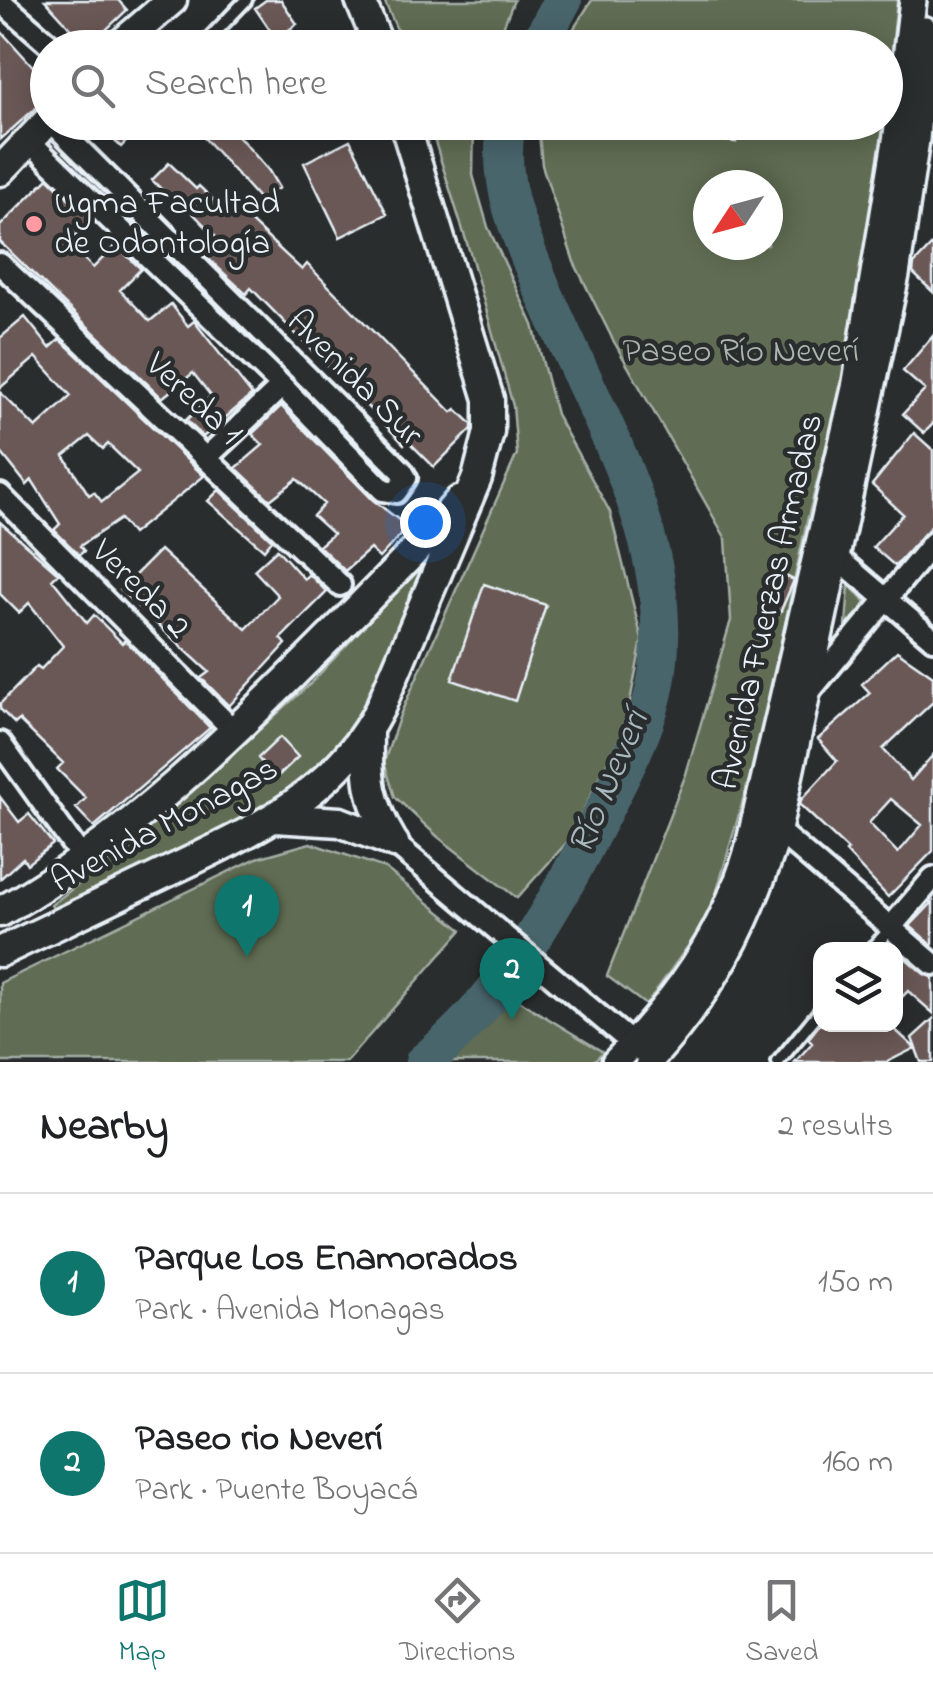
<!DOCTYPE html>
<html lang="en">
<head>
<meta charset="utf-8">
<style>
	:root { --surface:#fff; --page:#f6f6f6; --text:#202124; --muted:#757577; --line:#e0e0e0; --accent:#0f766e }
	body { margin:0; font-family:"Indie Flower",sans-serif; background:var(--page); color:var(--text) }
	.controls { position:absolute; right:30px; bottom:30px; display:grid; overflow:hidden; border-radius:20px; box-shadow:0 5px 25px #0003 }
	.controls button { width:90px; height:90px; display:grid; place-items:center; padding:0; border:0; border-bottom:2px solid var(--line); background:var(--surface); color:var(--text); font:50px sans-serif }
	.compass { position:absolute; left:693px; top:170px; width:90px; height:90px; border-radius:50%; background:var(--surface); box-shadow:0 5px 25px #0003; rotate:234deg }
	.you { position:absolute; left:425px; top:522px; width:35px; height:35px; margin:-25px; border:8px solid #fff; border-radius:50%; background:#1a73e8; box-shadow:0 0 0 15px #1a73e833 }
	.badge { display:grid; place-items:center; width:65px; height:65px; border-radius:50%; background:var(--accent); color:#fff; font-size:32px; font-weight:700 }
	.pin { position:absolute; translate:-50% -82px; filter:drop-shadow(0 2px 5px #0008) }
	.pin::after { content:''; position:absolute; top:52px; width:35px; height:30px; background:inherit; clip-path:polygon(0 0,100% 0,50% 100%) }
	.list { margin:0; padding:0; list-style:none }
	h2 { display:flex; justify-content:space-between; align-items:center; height:130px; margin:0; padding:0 40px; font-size:42px }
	h2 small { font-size:32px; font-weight:400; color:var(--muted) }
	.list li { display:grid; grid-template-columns:65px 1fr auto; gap:30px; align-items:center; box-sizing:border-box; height:180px; padding:0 40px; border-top:2px solid var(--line) }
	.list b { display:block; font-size:38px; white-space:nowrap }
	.list p { margin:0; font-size:32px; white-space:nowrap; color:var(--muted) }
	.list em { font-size:32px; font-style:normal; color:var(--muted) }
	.icon { flex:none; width:55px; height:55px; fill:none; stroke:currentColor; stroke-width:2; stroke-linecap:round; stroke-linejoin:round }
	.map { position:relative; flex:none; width:933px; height:1062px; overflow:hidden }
	.search { position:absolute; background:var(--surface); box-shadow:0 5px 25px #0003; left:30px; right:30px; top:30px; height:110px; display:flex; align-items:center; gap:25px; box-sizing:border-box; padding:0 35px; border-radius:55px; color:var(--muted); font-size:38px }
	.sheet { height:490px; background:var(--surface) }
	nav { display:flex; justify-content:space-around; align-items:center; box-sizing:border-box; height:140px; border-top:2px solid var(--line); background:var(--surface); font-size:28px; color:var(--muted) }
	nav a { display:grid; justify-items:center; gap:5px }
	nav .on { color:var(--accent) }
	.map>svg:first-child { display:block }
	.park { fill:#606c53; stroke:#a4aea6; stroke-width:2.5; fill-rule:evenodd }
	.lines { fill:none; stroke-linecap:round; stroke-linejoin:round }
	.river { stroke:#48656c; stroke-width:38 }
	.building { fill:#6b5956; stroke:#e8f1f8; stroke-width:2.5; fill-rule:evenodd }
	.service-casing { stroke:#e8f1f8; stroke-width:18 }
	.minor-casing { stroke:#e8f1f8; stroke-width:28 }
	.tertiary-casing { stroke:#e8f1f8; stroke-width:32 }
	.secondary-casing { stroke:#e8f1f8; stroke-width:35 }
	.service { stroke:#2a2d2e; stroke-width:10 }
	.minor { stroke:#2a2d2e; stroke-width:20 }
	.tertiary { stroke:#2a2d2e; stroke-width:25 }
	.secondary { stroke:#2a2d2e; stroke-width:28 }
	.poi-dot { fill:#ff9aa2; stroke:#2a2d2e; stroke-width:4 }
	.labels { text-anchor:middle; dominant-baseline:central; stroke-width:9; stroke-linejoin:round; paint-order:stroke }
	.poi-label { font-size:35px; fill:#e8f1f8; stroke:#2a2d2e; text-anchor:start }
	.park-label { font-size:35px; fill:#abb5ae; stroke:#2a2d2e }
	.street-label { font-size:35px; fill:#e8f1f8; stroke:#2a2d2e }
	.water-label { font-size:38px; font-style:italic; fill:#a8b9c0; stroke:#2a2d2e }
</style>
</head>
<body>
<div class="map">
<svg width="933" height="1062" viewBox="0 0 933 1062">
	<rect width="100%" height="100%" fill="#2a2d2e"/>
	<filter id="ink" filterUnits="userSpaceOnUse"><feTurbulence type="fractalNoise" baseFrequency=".01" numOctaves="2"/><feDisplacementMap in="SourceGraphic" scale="20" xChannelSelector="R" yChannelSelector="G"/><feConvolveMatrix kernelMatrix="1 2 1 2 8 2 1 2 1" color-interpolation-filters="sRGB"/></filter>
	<g filter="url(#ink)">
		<path class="park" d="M384,0H514L495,47L405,48Z
			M592,0H897L886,110V48L562,47Z
			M429,123H474L473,175L488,227L533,325L556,414L610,512L642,640L625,727L568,841L517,898L438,837L395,797L384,762L400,715L517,454L513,406L472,259Z
			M538,123H884L846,370L806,525L760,741L710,915L646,1005L607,976L686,774L731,620L726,539L613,340L574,262L542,165ZM708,185H768V245H708Z
			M434,552L355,732L274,807L57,915L51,905L123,850L175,800L226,760L310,684Z
			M849,585L867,603L846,626Z
			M310,843L385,868L462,930L346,1062H0V983L257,858Z
			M498,988L603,1052L593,1062H440Z"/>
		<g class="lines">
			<path class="river" d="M537,48L563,0
				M424,1062C499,1002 550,916 593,831C615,787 643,740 654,692C686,546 589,406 537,276C516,225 496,178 507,122"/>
		</g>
		<path class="building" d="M45,0H118L127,10L88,47Z
			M266,0H281L297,24L276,39L255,8Z
			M0,30L48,83V97L0,140Z
			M95,122H145L121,147Z
			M190,122H226L269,171L279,188L259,199Z
			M720,122H738L736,142L719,140Z
			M350,140L387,214L340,237L304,163Z
			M169,163L196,189L199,186L232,218L239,211L302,270L307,264L452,412L456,409L472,424V429L434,467L407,440L404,444L251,288L246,294L200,251L215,236L180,200L176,204L152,180Z
			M48,178L91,220L68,243L93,268L116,245L141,269L120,290L150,321L171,304L188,326L194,321L252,395L203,437L186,420L211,396L193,373L162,398L0,242V226Z
			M933,244V292L913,273L914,264Z
			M25,317L50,348L60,339L204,476L132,534L120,519L80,546L84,551L79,555L54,530L60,524L32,480L27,485L0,451V392L36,428L71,396L36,357L0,388V338ZM89,436L103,449L108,444L138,473L102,502L94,492L89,495L64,456Z
			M933,336V424L924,433L903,414L925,390L903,371Z
			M281,406L373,500L408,527L379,558L370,549L345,571L319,546L333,534L313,516L324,504L297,479L270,500L236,468L263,445L252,434Z
			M914,433L933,450V524L895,566L873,547L903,514L872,485Z
			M219,490L272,540L264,550L208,501Z
			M0,522L58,573L52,579L87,623L94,615L122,643L125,640L210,728L94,827L76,808L86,798L57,769L63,763L19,720L15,724L0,709V704L37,666L41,669L63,646L29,603L19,613L0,594Z
			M277,549L304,579L309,574L327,592L281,638L286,644L229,706L201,678L209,672L120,590L160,550L246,629L278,596L254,570Z
			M779,573L794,580L780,613L765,602Z
			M484,584L546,605L515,701L452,680Z
			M897,651L933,676V702L883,749L911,780L933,755V851L888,897L846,852L848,850L800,805L801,800L837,761L818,739L870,693L862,684ZM891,799L922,825L898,853L869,823Z
			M280,737L298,757L276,778L258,758Z
			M0,797L19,822L29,814L53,844L27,864L23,858L0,879Z
			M933,902V944L932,945L910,926Z
			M896,950L924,974L933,977V1013L908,991L896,1003Z
			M933,1019V1062H921L912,1038Z
			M820,1024H889L915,1048L887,1062H795L812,1043L808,1039Z"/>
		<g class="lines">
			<g class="service-casing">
				<path id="service" d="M200,48L246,0
					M872,949L891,928
					M778,1062L820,1011"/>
			</g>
			<g class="minor-casing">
				<path id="minor" d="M0,1L54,48
					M29,141L282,386L383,490L396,492L406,478L402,471L52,122
					M0,264L340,585
					M207,457L282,386
					M0,495L233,730
					M827,549L933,639
					M808,693L933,543
					M0,743L83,859
					M768,822L933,964
					M394,843L641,1051
					M891,927L933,878"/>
			</g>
			<g class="tertiary-casing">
				<path id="tertiary" d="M615,1062C676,999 723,934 748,850L855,388L897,135L913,0
					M649,1062C714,990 745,931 776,839L896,275L916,140L925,30"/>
			</g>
			<g class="secondary-casing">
				<path id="secondary" d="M360,0L380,48
					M122,43L172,0
					M0,171L48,121
					M368,733C367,779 369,802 393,842
					M275,818L340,822L394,843
					M0,912C125,841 232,736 333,634C376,590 420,548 459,501
					M0,952C53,927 106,901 159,876C245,835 335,797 380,708L477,478L489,432V399L404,122"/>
			</g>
			<use href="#service" class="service"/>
			<use href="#minor" class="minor"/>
			<use href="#tertiary" class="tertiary"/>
			<use href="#secondary" class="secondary"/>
		</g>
	</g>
	<circle class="poi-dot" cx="34" cy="224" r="10"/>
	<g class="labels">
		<g class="poi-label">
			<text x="54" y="204">Ugma Facultad<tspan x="54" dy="40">de Odontología</tspan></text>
		</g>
		<g class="park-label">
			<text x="741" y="352">Paseo Río Neverí</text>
		</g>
		<g class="street-label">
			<text transform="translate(354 379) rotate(45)">Avenida Sur</text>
			<text transform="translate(193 400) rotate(43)">Vereda 1</text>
			<text transform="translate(140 590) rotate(45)">Vereda 2</text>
			<text transform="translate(770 602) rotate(-77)">Avenida Fuerzas Armadas</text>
			<text transform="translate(165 826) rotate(-28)">Avenida Monagas</text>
		</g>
		<g class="water-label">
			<text transform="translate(610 783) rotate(-67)">Río Neverí</text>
		</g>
	</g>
</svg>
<div class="controls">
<button><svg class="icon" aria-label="layers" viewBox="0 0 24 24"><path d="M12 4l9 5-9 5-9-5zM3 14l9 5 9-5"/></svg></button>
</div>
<svg class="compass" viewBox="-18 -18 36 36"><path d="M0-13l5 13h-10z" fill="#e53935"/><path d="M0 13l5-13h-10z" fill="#757577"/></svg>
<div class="you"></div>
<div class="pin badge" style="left:247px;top:957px">1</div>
<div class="pin badge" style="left:512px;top:1020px">2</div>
<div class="search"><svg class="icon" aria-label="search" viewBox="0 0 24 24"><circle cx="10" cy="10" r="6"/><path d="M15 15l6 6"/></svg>Search here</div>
</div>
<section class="sheet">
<h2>Nearby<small>2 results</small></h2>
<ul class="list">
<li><span class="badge">1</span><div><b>Parque Los Enamorados</b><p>Park · Avenida Monagas</p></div><em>150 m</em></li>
<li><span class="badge">2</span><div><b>Paseo rio Neverí</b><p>Park · Puente Boyacá</p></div><em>160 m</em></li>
</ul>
</section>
<nav>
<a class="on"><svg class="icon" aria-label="map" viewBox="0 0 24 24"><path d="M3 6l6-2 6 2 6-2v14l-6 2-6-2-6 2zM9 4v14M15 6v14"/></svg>Map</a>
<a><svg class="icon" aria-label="directions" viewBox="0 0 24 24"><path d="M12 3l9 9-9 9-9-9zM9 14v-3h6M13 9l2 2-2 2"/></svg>Directions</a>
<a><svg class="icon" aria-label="saved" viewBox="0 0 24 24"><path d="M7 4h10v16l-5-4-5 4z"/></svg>Saved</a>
</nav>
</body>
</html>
